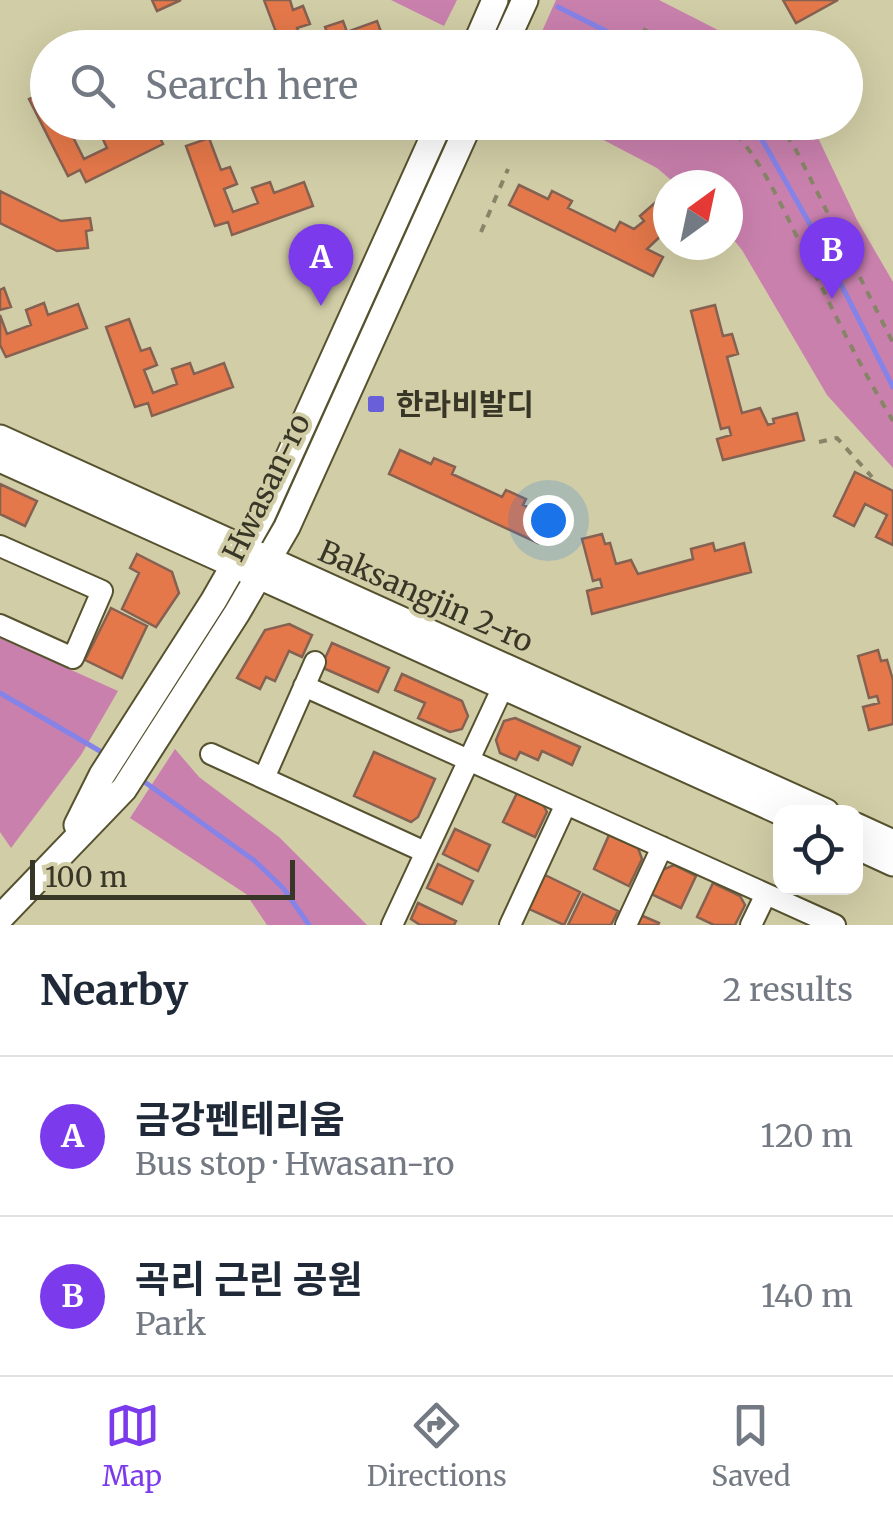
<!DOCTYPE html>
<html lang="en">
<head>
<meta charset="utf-8">
<style>
	:root { --surface:#fff; --page:#f6f6f7; --text:#1f2937; --muted:#747a83; --line:#e0e1e3; --accent:#7c3aed }
	body { margin:0; font-family:Merriweather,"Noto Sans KR",serif; background:var(--page); color:var(--text) }
	.controls { position:absolute; right:30px; bottom:30px; display:grid; overflow:hidden; border-radius:20px; box-shadow:0 10px 40px #0002 }
	.controls button { width:90px; height:90px; display:grid; place-items:center; padding:0; border:0; border-bottom:2px solid var(--line); background:var(--surface); color:var(--text); font:50px sans-serif }
	.compass { position:absolute; left:653px; top:170px; width:90px; height:90px; border-radius:50%; background:var(--surface); box-shadow:0 10px 40px #0002; rotate:33deg }
	.scale { position:absolute; left:30px; bottom:25px; width:265px; box-sizing:border-box; padding-left:10px; border:5px solid #383627; border-top:0; font-size:28px; line-height:35px; white-space:nowrap; color:#383627; -webkit-text-stroke:8px #d1cda6; paint-order:stroke }
	.you { position:absolute; left:548px; top:520px; width:35px; height:35px; margin:-25px; border:8px solid #fff; border-radius:50%; background:#1a73e8; box-shadow:0 0 0 15px #1a73e833 }
	.badge { display:grid; place-items:center; width:65px; height:65px; border-radius:50%; background:var(--accent); color:#fff; font-size:32px; font-weight:700 }
	.pin { position:absolute; translate:-50% -82px; filter:drop-shadow(0 2px 5px #0008) }
	.pin::after { content:''; position:absolute; top:52px; width:35px; height:30px; background:inherit; clip-path:polygon(0 0,100% 0,50% 100%) }
	.list { margin:0; padding:0; list-style:none }
	h2 { display:flex; justify-content:space-between; align-items:center; height:130px; margin:0; padding:0 40px; font-size:42px }
	h2 small { font-size:32px; font-weight:400; color:var(--muted) }
	.list li { display:grid; grid-template-columns:65px 1fr auto; gap:30px; align-items:center; box-sizing:border-box; height:160px; padding:0 40px; border-top:2px solid var(--line) }
	.list b { display:block; font-size:38px; white-space:nowrap }
	.list p { margin:0; font-size:32px; white-space:nowrap; color:var(--muted) }
	.list em { font-size:32px; font-style:normal; color:var(--muted) }
	.icon { flex:none; width:55px; height:55px; fill:none; stroke:currentColor; stroke-width:2; stroke-linecap:round; stroke-linejoin:round }
	.map { position:relative; flex:none; width:893px; height:925px; overflow:hidden }
	.search { position:absolute; background:var(--surface); box-shadow:0 10px 40px #0002; left:30px; right:30px; top:30px; height:110px; display:flex; align-items:center; gap:25px; box-sizing:border-box; padding:0 35px; border-radius:55px; color:var(--muted); font-size:38px }
	.sheet { height:450px; background:var(--surface) }
	nav { display:flex; justify-content:space-around; align-items:center; box-sizing:border-box; height:140px; border-top:2px solid var(--line); background:var(--surface); font-size:28px; color:var(--muted) }
	nav a { display:grid; justify-items:center; gap:5px }
	nav .on { color:var(--accent) }
	.map>svg:first-child { display:block }
	.green { fill:#c980ad }
	.lines { fill:none; stroke-linecap:round; stroke-linejoin:round }
	.stream { stroke:#8583e8; stroke-width:5 }
	.building { fill:#e5784a; stroke:#856152; stroke-width:2.5 }
	.minor-casing { stroke:#56522f; stroke-width:24 }
	.tertiary-casing { stroke:#56522f; stroke-width:29 }
	.path { stroke:#878468; stroke-width:4; stroke-dasharray:8 8; stroke-linecap:butt }
	.minor { stroke:#fff; stroke-width:20 }
	.tertiary { stroke:#fff; stroke-width:25 }
	.poi-dot { fill:#695fd9; stroke:#d1cda6; stroke-width:4 }
	.labels { text-anchor:middle; dominant-baseline:central; stroke-width:8; stroke-linejoin:round; paint-order:stroke }
	.poi-label { font-size:30px; font-weight:bold; fill:#383627; stroke:#d1cda6; text-anchor:start }
	.street-label { font-size:30px; fill:#383627; stroke:#d1cda6 }
</style>
</head>
<body>
<div class="map">
<svg width="893" height="925" viewBox="0 0 893 925">
	<rect width="100%" height="100%" fill="#d1cda6"/>
	<path class="green" d="M391,0H457L444,26Z
		M556,0H659L716,29L740,47H535Z
		M571,123H811L857,220L893,282V468L827,395L742,250L728,233V185H677L657,168Z
		M0,638L118,691L81,755L11,848L0,832Z
		M175,749L199,777L279,837L367,925H267L246,894L130,818Z"/>
	<g class="lines">
		<path class="stream" d="M558,7L640,48
			M752,122L816,235L893,387
			M0,693L105,754
			M139,778L255,861L283,888L309,925"/>
	</g>
	<path class="building" d="M152,0H181L157,11Z
		M264,0H290L293,10L303,6L310,24L297,28L304,48H282Z
		M783,0H838L796,23Z
		M343,21L347,32L377,21L386,45L317,48L331,43L325,27Z
		M48,90V122H80L85,131L73,137L84,159L107,148L100,133L117,124L123,135L152,122L163,144L86,182L80,170L68,176L29,99Z
		M209,138L221,170L230,167L237,184L224,189L233,212L258,203L252,188L270,182L274,193L304,182L313,206L232,235L228,222L215,226L186,146Z
		M519,185L548,199L552,191L572,201L568,208L615,231L620,222L634,229L644,221L640,216L657,201L660,205L668,198V229L647,249L663,257L653,276L509,205Z
		M0,191L61,221L90,218L92,230L86,231L88,248L57,251L0,223Z
		M4,288L11,307L0,310V290Z
		M44,303L48,315L78,304L87,328L6,357L0,345V315L7,334L31,325L26,310Z
		M715,305L723,336L732,334L738,354L727,357L742,413L760,408L768,425L774,423L773,419L797,413L804,440L723,460L717,439L731,435L729,427L721,429L691,311Z
		M129,319L141,351L150,348L157,365L144,370L153,393L177,384L172,369L190,363L194,374L224,363L233,387L152,416L148,403L135,407L106,327Z
		M400,450L431,464L434,458L455,467L452,474L502,497L506,490L526,499L523,505L550,517L538,543L389,474Z
		M855,472L893,491V545L876,537L887,515L865,504L854,526L834,516Z
		M0,484L37,501L25,526L0,514Z
		M602,534L605,544L610,543L616,564L631,560L638,574L693,559L691,549L713,543L715,551L744,543L751,572L592,614L587,591L602,587L600,579L593,581L582,539Z
		M137,554L172,572L179,593L156,627L122,609L139,573L130,568Z
		M111,608L147,626L122,678L85,660Z
		M289,624L312,635L302,657L289,651L275,681L266,677L260,689L237,678L265,630Z
		M332,643L389,668L378,692L321,667Z
		M878,650L881,661L887,660L893,680V724L869,730L863,707L879,703L877,696L869,698L858,656Z
		M402,674L462,701L468,716L462,729L450,732L418,718L425,703L395,690Z
		M515,718L580,747L572,765L542,751L538,760L520,752L516,760L500,753L496,740L504,721Z
		M374,752L435,779L418,817L411,822L354,796Z
		M518,791L542,803L547,812L535,837L503,822Z
		M455,829L490,845L478,871L443,854Z
		M609,835L638,848L642,859L629,886L594,869Z
		M438,864L473,881L462,904L427,888Z
		M674,865L696,876L681,908L651,894L662,870Z
		M545,875L580,892L564,925L529,909Z
		M713,883L740,896L745,905L735,925H714L697,917Z
		M583,894L618,911L611,925H568Z
		M418,903L456,921L454,925H420L411,919Z
		M638,914L659,923L658,925H633Z"/>
	<g class="lines">
		<g class="minor-casing">
			<path id="minor" d="M0,546L102,591L73,658L0,625
				M304,686L835,925
				M211,754L425,852
				M264,778L315,662
				M392,925L508,676
				M510,925L566,804
				M626,925L662,847
				M751,925L766,894"/>
		</g>
		<g class="tertiary-casing">
			<path id="tertiary" d="M474,48L495,0
				M503,48L525,0
				M0,438L826,812
				M0,459L781,812
				M77,825L102,775L214,600L262,516L440,122
				M856,826L893,843
				M856,846L893,863
				M0,918L124,789L237,613L287,527L470,122"/>
		</g>
		<path class="path" d="M643,29L678,48
			M726,122C762,160 780,203 803,249C831,307 859,365 893,421
			M777,122L794,146L893,343
			M481,232L508,169
			M819,442L837,438L872,477"/>
		<use href="#minor" class="minor"/>
		<use href="#tertiary" class="tertiary"/>
	</g>
	<rect class="poi-dot" x="366" y="394" width="20" height="20" rx="5"/>
	<g class="labels">
		<g class="poi-label">
			<text x="396" y="404">한라비발디</text>
		</g>
		<g class="street-label">
			<text transform="translate(266 487) rotate(-64)">Hwasan-ro</text>
			<text transform="translate(426 596) rotate(24)">Baksangjin 2-ro</text>
		</g>
	</g>
</svg>
<div class="controls">
<button><svg class="icon" aria-label="locate" viewBox="0 0 24 24"><circle cx="12" cy="12" r="6"/><path d="M12 2v4M12 18v4M2 12h4M18 12h4"/></svg></button>
</div>
<svg class="compass" viewBox="-18 -18 36 36"><path d="M0-13l5 13h-10z" fill="#e53935"/><path d="M0 13l5-13h-10z" fill="#747a83"/></svg>
<div class="scale">100 m</div>
<div class="you"></div>
<div class="pin badge" style="left:321px;top:306px">A</div>
<div class="pin badge" style="left:832px;top:299px">B</div>
<div class="search"><svg class="icon" aria-label="search" viewBox="0 0 24 24"><circle cx="10" cy="10" r="6"/><path d="M15 15l6 6"/></svg>Search here</div>
</div>
<section class="sheet">
<h2>Nearby<small>2 results</small></h2>
<ul class="list">
<li><span class="badge">A</span><div><b>금강펜테리움</b><p>Bus stop · Hwasan-ro</p></div><em>120 m</em></li>
<li><span class="badge">B</span><div><b>곡리 근린 공원</b><p>Park</p></div><em>140 m</em></li>
</ul>
</section>
<nav>
<a class="on"><svg class="icon" aria-label="map" viewBox="0 0 24 24"><path d="M3 6l6-2 6 2 6-2v14l-6 2-6-2-6 2zM9 4v14M15 6v14"/></svg>Map</a>
<a><svg class="icon" aria-label="directions" viewBox="0 0 24 24"><path d="M12 3l9 9-9 9-9-9zM9 14v-3h6M13 9l2 2-2 2"/></svg>Directions</a>
<a><svg class="icon" aria-label="saved" viewBox="0 0 24 24"><path d="M7 4h10v16l-5-4-5 4z"/></svg>Saved</a>
</nav>
</body>
</html>
